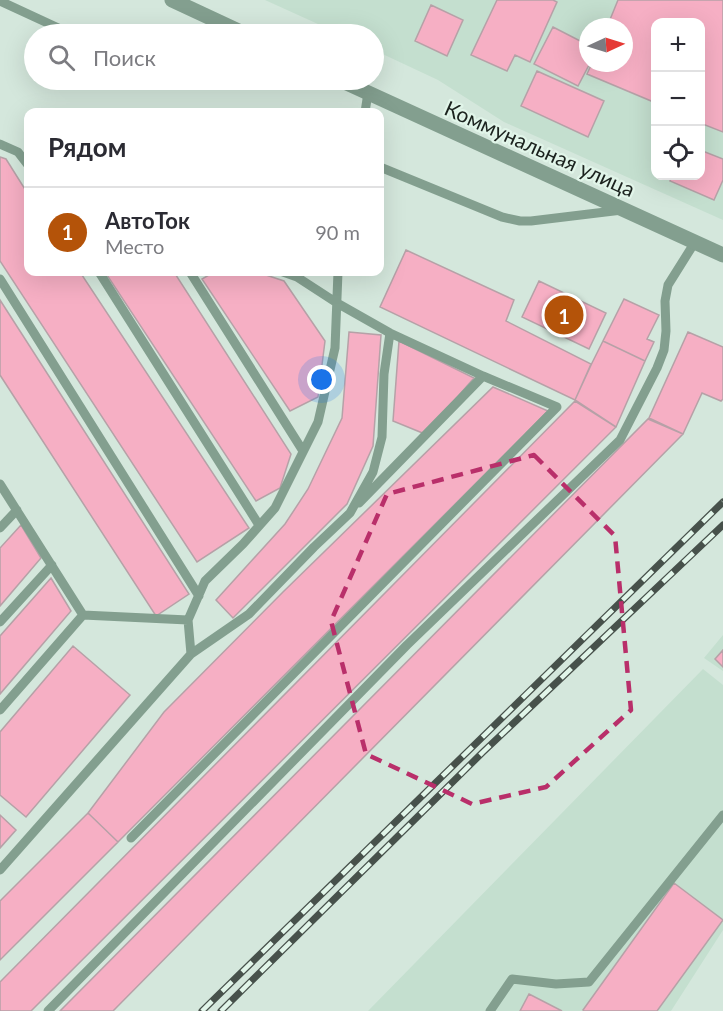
<!DOCTYPE html>
<html lang="ru">
<head>
<meta charset="utf-8">
<style>
	:root { --surface:#fff; --page:#f7f7f7; --text:#2b2b33; --muted:#7c7c81; --line:#e1e1e2; --accent:#b45309 }
	body { margin:0; font-family:Lato,sans-serif; background:var(--page); color:var(--text) }
	.controls { position:absolute; right:18px; top:18px; display:grid; overflow:hidden; border-radius:12px; box-shadow:0 6px 24px #0002 }
	.controls button { width:54px; height:54px; display:grid; place-items:center; padding:0; border:0; border-bottom:2px solid var(--line); background:var(--surface); color:var(--text); font:30px sans-serif }
	.compass { position:absolute; left:579px; top:18px; width:54px; height:54px; border-radius:50%; background:var(--surface); box-shadow:0 6px 24px #0002; rotate:86deg }
	.you { position:absolute; left:322px; top:380px; width:21px; height:21px; margin:-15px; border:4px solid #fff; border-radius:50%; background:#1a73e8; box-shadow:0 0 0 9px #1a73e833 }
	.badge { display:grid; place-items:center; width:39px; height:39px; border-radius:50%; background:var(--accent); color:#fff; font-size:20px; font-weight:700 }
	.pin { position:absolute; translate:-50% -50%; border:3px solid #fff; box-shadow:0 2px 6px #0006 }
	.list { margin:0; padding:0; list-style:none }
	h2 { display:flex; justify-content:space-between; align-items:center; height:78px; margin:0; padding:0 24px; font-size:26px }
	h2 small { font-size:20px; font-weight:400; color:var(--muted) }
	.list li { display:grid; grid-template-columns:39px 1fr auto; gap:18px; align-items:center; box-sizing:border-box; height:90px; padding:0 24px; border-top:2px solid var(--line) }
	.list b { display:block; font-size:22px; white-space:nowrap }
	.list p { margin:0; font-size:20px; white-space:nowrap; color:var(--muted) }
	.list em { font-size:20px; font-style:normal; color:var(--muted) }
	.icon { flex:none; width:33px; height:33px; fill:none; stroke:currentColor; stroke-width:2; stroke-linecap:round; stroke-linejoin:round }
	.map { position:relative; flex:none; width:723px; height:1011px; overflow:hidden }
	.search { position:absolute; background:var(--surface); box-shadow:0 6px 24px #0002; left:24px; top:24px; width:360px; height:66px; display:flex; align-items:center; gap:15px; box-sizing:border-box; padding:0 21px; border-radius:33px; color:var(--muted); font-size:22px }
	.panel { position:absolute; background:var(--surface); box-shadow:0 6px 24px #0002; left:24px; top:108px; width:360px; height:168px; border-radius:12px }
	.map>svg:first-child { display:block }
	.built { fill:#c4dfcf; fill-rule:evenodd }
	.building { fill:#f6afc4; stroke:#b6a1a7; stroke-width:1.5 }
	.lines { fill:none; stroke-linecap:round; stroke-linejoin:round }
	.service { stroke:#839f8f; stroke-width:9 }
	.tertiary { stroke:#839f8f; stroke-width:15 }
	.rail-casing { stroke:#47514b; stroke-width:7 }
	.rail { stroke:#e1f5e9; stroke-width:4.5; stroke-dasharray:14; stroke-linecap:butt }
	.marked { fill:none; stroke:#b92f6a; stroke-width:4.5; stroke-dasharray:12 8; stroke-linejoin:round }
	.labels { text-anchor:middle; dominant-baseline:central; stroke-width:4.5; stroke-linejoin:round; paint-order:stroke }
	.street-label { font-size:21px; fill:#1b221e; stroke:#e1f5e9 }
</style>
</head>
<body>
<div class="map">
<svg width="723" height="1011" viewBox="0 0 723 1011">
	<rect width="100%" height="100%" fill="#d4e7dc"/>
	<path class="built" d="M265,0H723V220L504,122L438,80L374,50V34H340ZM656,22H700V176H656ZM588,27H624V63H588Z
		M723,635V671L704,658Z
		M703,669L723,685V930L671,1011H368Z"/>
	<path class="building" d="M497,0H553L557,2L530,62L515,55L507,71L471,55Z
		M618,0H723V132L700,123V22H656V103L587,74L592,63H624V27H607Z
		M431,5L463,20L447,56L415,41Z
		M553,27L588,45V63H590L578,86L534,64Z
		M537,71L604,101L588,137L521,106Z
		M700,150L723,159V180L714,200L670,181L673,176H700Z
		M0,157L6,159L28,194V272H80L249,528L197,562L0,261Z
		M406,250L514,300L506,321L591,364L575,400L380,307Z
		M105,272H174L291,454L280,488L256,501Z
		M214,272H257L284,281L325,341L318,397L290,411L202,279Z
		M539,281L606,313L589,349L522,317Z
		M624,299L659,315L647,339L654,342L645,361L603,341Z
		M0,300L189,594L156,616L0,375Z
		M349,332L381,335L373,446L347,504L233,618L216,600L285,524L308,489L342,418Z
		M688,332L723,347V399L721,401L702,393L683,434L649,418Z
		M399,341L474,378L425,434L393,421Z
		M603,341L645,361L616,427L575,400L592,363Z
		M493,387L548,411L118,842L88,813L164,712L283,592Z
		M575,401L616,427L31,1011H0V982Z
		M648,419L683,434L113,1011H60Z
		M21,525L41,558L0,606V548Z
		M51,578L71,611L0,694V636Z
		M73,646L130,695L26,817L0,795V732Z
		M723,650V667L715,659Z
		M88,813L118,842L0,960V901Z
		M0,815L16,830L0,848Z
		M674,883L723,920L657,1011H584L583,1010Z
		M529,994L562,1011H520Z"/>
	<g class="lines">
		<path class="service" d="M1,0L0,1L67,32
			M365,112L368,93
			M0,144L18,152L28,165
			M380,167L502,217L520,221H531L622,210
			M99,272L259,525
			M190,272L303,451
			M0,279L199,596
			M0,484L83,615
			M359,503L483,376L390,333
			M0,528L17,510
			M83,615L188,620
			M0,622L52,565
			M191,654L249,614L314,547L350,513L373,472L382,437L384,374L390,333L337,303L297,277L283,272
			M0,710L83,615
			M131,838L557,407L483,376
			M0,870L191,654L188,620L205,581L243,544L275,508L318,422L335,348L338,272
			M48,1011L407,645L620,440L657,368L664,350L666,331L665,301L668,285L695,242
			M490,1011L512,979L556,984L589,982L723,815"/>
		<path class="tertiary" d="M172,0L245,34
			M340,80L723,255"/>
		<g class="rail-casing">
			<path id="rail" d="M202,1011L723,502
				M221,1011L483,752L723,525"/>
		</g>
		<use href="#rail" class="rail"/>
	</g>
	<path class="marked" d="M534,455L615,536L631,710L546,787L472,804L366,754L331,621L387,494Z"/>
	<g class="labels">
		<g class="street-label">
			<text transform="translate(540 148) rotate(24)">Коммунальная улица</text>
		</g>
	</g>
</svg>
<div class="controls">
<button>+</button>
<button>−</button>
<button><svg class="icon" aria-label="locate" viewBox="0 0 24 24"><circle cx="12" cy="12" r="6"/><path d="M12 2v4M12 18v4M2 12h4M18 12h4"/></svg></button>
</div>
<svg class="compass" viewBox="-18 -18 36 36"><path d="M0-13l5 13h-10z" fill="#e53935"/><path d="M0 13l5-13h-10z" fill="#7c7c81"/></svg>
<div class="you"></div>
<div class="pin badge" style="left:564px;top:315px">1</div>
<div class="search"><svg class="icon" aria-label="search" viewBox="0 0 24 24"><circle cx="10" cy="10" r="6"/><path d="M15 15l6 6"/></svg>Поиск</div>
<section class="panel">
<h2>Рядом<small></small></h2>
<ul class="list">
<li><span class="badge">1</span><div><b>АвтоТок</b><p>Место</p></div><em>90 m</em></li>
</ul>
</section>
</div>
</body>
</html>
